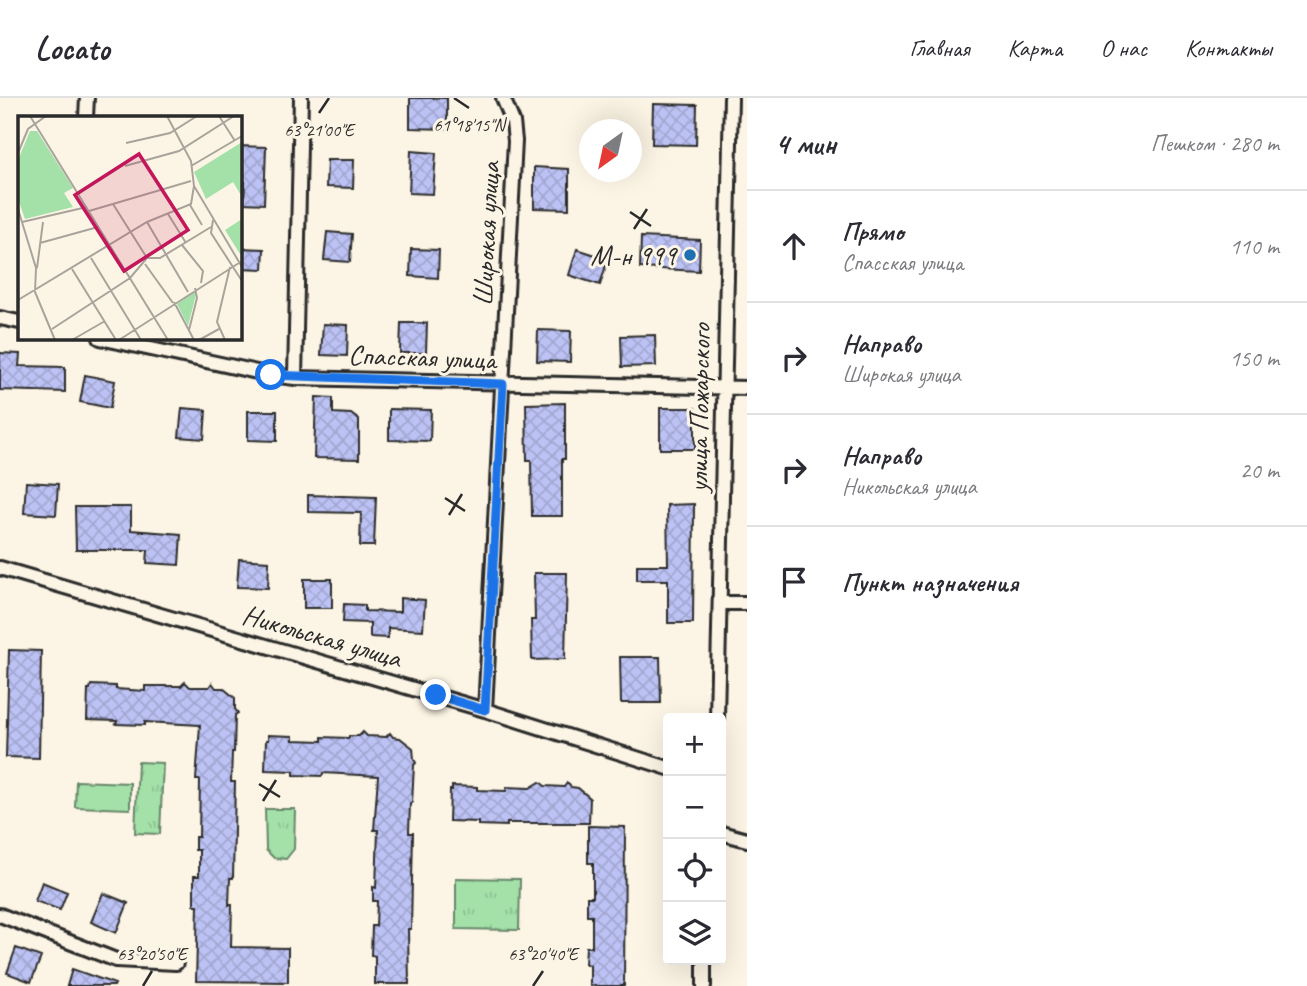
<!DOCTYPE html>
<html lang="ru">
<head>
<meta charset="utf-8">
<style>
	:root { --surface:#fff; --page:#f7f7f7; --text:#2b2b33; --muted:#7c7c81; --line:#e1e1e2 }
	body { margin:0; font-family:Caveat,sans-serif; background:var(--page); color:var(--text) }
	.controls { position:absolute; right:21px; bottom:21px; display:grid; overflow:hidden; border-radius:7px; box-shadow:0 7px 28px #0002 }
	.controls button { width:63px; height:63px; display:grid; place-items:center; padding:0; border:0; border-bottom:2px solid var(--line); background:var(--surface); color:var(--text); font:35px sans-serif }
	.compass { position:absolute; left:579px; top:21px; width:63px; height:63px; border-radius:50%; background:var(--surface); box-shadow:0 7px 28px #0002; rotate:213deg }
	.stop { position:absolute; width:21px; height:21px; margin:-16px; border:5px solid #1a73e8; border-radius:50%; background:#fff }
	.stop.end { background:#1a73e8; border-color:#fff; box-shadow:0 2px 7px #0008 }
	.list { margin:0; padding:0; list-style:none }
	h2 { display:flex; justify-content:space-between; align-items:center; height:91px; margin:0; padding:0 28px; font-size:30px }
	h2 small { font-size:23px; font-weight:400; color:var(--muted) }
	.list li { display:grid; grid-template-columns:46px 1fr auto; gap:21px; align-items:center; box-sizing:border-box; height:112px; padding:0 28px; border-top:2px solid var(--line) }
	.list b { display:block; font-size:26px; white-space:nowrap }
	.list p { margin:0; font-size:23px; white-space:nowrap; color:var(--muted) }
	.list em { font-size:23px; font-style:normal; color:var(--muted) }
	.icon { flex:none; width:38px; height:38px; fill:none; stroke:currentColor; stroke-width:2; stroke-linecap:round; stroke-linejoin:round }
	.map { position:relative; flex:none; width:747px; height:888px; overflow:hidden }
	header { display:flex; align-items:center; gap:42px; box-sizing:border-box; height:98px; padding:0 35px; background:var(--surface); border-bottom:2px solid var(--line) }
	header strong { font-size:33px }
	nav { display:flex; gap:38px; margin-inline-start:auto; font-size:24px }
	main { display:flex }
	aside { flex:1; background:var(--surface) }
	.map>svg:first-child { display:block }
	.grass { fill:#a3e1a9; stroke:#67866a; stroke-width:2 }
	.park { fill:url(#park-tufts); stroke:#67866a; stroke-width:2 }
	.building { fill:url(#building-cross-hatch); stroke:#2b2b2b; stroke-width:2 }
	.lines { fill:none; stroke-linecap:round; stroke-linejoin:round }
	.minor-casing { stroke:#2b2b2b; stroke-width:18 }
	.minor { stroke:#fcf5e5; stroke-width:12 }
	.route { stroke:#1a73e8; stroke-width:9 }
	.ticks { fill:none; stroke:#2b2b2b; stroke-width:2.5 }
	.poi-dot { fill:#1f6fb2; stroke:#fcf5e5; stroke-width:2.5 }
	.labels { text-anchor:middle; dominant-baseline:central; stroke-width:6; stroke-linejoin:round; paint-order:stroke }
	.street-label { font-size:28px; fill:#2b2b2b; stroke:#fcf5e5 }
	.poi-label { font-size:28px; fill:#2b2b2b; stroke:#fcf5e5; text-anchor:end }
	.inset-road { fill:none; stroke:#a8a49b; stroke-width:2 }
	.view { fill:#c2185b; fill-opacity:0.15; stroke:#c2185b; stroke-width:3.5 }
	.inset-edge { fill:none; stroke:#2b2b2b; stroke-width:3.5 }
	.ticks-label { font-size:18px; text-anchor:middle; fill:#2b2b2b; stroke:#fcf5e5; stroke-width:6; stroke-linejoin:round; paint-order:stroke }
</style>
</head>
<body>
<header>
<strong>Locato</strong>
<nav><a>Главная</a><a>Карта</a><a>О нас</a><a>Контакты</a></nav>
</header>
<main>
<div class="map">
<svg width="747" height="888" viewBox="0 0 747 888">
	<defs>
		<pattern id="park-tufts" width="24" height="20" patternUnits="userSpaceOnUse" patternTransform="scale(1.75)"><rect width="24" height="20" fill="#a3e1a9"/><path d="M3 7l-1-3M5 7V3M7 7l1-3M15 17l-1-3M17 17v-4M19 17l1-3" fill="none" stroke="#8cc192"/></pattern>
		<pattern id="building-cross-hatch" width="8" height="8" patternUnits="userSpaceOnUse" patternTransform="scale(1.75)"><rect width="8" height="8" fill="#bcc2f4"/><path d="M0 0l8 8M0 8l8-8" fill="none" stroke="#a2a7d1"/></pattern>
	</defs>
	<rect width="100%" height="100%" fill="#fcf5e5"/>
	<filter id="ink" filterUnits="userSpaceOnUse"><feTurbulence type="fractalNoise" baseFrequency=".0143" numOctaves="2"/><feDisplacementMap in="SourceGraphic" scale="14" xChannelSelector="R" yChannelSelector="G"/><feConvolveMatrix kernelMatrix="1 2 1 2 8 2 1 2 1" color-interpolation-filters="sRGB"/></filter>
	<g filter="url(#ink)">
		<path class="grass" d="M76,683L130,685V711L75,709Z"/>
		<path class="park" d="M138,664L163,665L160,736L135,735Z
			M265,711H295L294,751L286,761L274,760L266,752Z
			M456,780L520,781L519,832L456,831Z"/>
		<path class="building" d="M410,0H447V31L410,30Z
			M653,6L697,7L696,47L652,46Z
			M240,48L266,49L264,106L244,105L245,84H240Z
			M411,53L436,55L433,96L409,95Z
			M327,62H354L353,90L326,89Z
			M534,69L569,71V111L534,110Z
			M327,134L352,136L350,164L324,162Z
			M641,139L700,142L699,173L640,170Z
			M240,150L264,151L263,171L240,170Z
			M411,151L439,152L438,180L410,178Z
			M577,151L608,161L600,187L569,177Z
			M401,225H427L426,255H400Z
			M323,226L348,227L347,258L321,257Z
			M538,232L571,233L570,264L537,263Z
			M655,237L656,268L622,269L621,238Z
			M0,255L20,256L19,268L65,269V294L0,292Z
			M85,277L115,283L110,310L80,304Z
			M316,299L333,300V315L351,316L359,322V361L314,360Z
			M565,305V361H562V418H532L531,362H527L526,306Z
			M182,310L206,312L204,341L179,339Z
			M660,310H695V351H660Z
			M389,311L431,312L430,343L389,342Z
			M248,313H277V343L248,342Z
			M26,384L58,386L56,417L24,415Z
			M308,397L376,399L374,448H360L361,415L308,414Z
			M694,406L693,525H668V482H637V467H668L667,407Z
			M75,409H131V432L181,436L179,467L147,465L148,452H76Z
			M239,461L269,463L268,490L237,489Z
			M534,475H567L565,561L532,562L531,522H535Z
			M304,481H332V510H304Z
			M400,500L425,502L423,532L388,530V540L370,539V525L343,524L344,506L365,507V513L400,514Z
			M9,552L41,553L39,660L6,659Z
			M620,559H660L661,605H621Z
			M185,584L190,589H209L212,585L216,590H223L235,600V611L238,615L235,617L234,654H232L231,684H235L233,780H230L229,807H232L231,849L288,850V884L196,883L198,807H194V778H199V752H195V739H199L200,682H196L200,627L145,624V627L116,626L117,623L87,622L88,591H90L91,587L116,588V591L145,593V588H181Z
			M363,634L367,638L386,639L390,635L393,639L400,640L413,650L414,661L416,665L414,667L412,705H410L409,735H413L411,831H408L409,886H375V858L371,857L372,828H376L377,803H373V789L376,790L378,732H374L378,678L323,675L322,678L294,677V673L265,672L266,642H268V637L293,638V642L322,643V639L349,640V638H359Z
			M540,684L545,688L564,689L567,685L571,689L578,690L590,700L589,725H507V728L478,727V724L449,723L450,692H452V688L477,689V692L506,693L507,689L530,690Z
			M588,728L625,729L624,888H590V867L585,866L586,849H592V817H587V799H593V765H588Z
			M42,784L67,794L60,812L35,803Z
			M103,795L128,805L116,835L91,824Z
			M16,850L41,859L31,884L7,875Z
			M72,871L115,886L114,888H67Z"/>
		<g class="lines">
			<g class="minor-casing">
				<path id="minor" d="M86,19L87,0
					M0,220L19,224
					M100,240L271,277L295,280L747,290
					M295,280L301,0
					M0,470L485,612L668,670
					M721,505H747
					M485,612L515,43L513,24L503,0
					M717,620L731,0
					M721,735L747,742
					M0,817L116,862L176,865
					M704,888V862"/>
			</g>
			<use href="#minor" class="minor"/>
		</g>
	</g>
	<g class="lines" filter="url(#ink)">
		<path class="route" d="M271,277L503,286L485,612L436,597"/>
	</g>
	<path class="ticks" d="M454,0L469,10M319,15L329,0M630,114L651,128M634,131L647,111M445,400L465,413M449,417L462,396M259,686L280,699M263,703L276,682M143,888L152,873M533,888L543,873"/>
	<circle class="poi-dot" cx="690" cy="157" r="7"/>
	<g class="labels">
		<g class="street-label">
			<text transform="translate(486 136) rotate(-87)">Широкая улица</text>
			<text transform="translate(422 259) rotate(2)">Спасская улица</text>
			<text transform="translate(699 310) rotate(-89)">улица Пожарского</text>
			<text transform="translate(322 538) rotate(16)">Никольская улица</text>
		</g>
		<g class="poi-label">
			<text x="676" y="157">М-н 999</text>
		</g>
	</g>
	<g transform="translate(18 18)">
		<rect width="224" height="224" fill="#fcf5e5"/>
		<path d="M177,175L178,179L170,210L159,188Z" fill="#a3e1a9"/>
		<path d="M12,15H19L55,72L46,77L55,91L7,103L0,83V44ZM224,26V81L215,66L188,83L176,56ZM224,103V136L222,138L207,114Z" fill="#a3e1a9"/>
		<path class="inset-road" d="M12,0L150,224M149,0L173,45L176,70L224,151M201,0L217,25M108,27L152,17L179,0M0,37L10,13L28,0M107,50L161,35L216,0M173,50L224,20M95,88L129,142M172,89L184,109M0,93L18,152L17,176L37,224M71,95L173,65M150,98L168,127M195,104L193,117L224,165M4,106L69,91M129,106L170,176M22,127L80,111M164,129L185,155L183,167M73,142L123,224M129,142H142L193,111M127,148L155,187M19,152L25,106M54,153L98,224M0,184L129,106L173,88L176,70M156,186L176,224M34,213L112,162L129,142M171,214L179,182L177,172M54,224L87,205M101,224L224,145M181,224L201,213M207,224L199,206L212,151"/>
		<path class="view" d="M121,38L170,114L106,155L57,79Z"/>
		<rect width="224" height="224" class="inset-edge"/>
	</g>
	<g class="ticks-label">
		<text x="469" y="33">61°18'15"N</text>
		<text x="319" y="38">63°21'00"E</text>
		<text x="152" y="862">63°20'50"E</text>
		<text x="543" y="862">63°20'40"E</text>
	</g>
</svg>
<div class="controls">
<button>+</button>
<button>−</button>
<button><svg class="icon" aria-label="locate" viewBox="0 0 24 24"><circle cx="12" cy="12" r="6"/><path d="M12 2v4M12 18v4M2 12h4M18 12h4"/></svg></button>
<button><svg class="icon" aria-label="layers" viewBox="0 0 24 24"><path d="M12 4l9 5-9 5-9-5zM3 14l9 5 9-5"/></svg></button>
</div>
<svg class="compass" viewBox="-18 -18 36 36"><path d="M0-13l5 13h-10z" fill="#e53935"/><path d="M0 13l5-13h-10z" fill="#7c7c81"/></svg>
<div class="stop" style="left:271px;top:277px"></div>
<div class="stop end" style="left:436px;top:597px"></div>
</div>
<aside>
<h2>4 мин<small>Пешком · 280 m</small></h2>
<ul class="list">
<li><svg class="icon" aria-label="ahead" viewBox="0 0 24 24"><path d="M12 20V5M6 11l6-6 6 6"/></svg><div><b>Прямо</b><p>Спасская улица</p></div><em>110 m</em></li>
<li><svg class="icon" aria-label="right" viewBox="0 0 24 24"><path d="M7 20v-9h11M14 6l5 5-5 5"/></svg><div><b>Направо</b><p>Широкая улица</p></div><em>150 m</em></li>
<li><svg class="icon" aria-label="right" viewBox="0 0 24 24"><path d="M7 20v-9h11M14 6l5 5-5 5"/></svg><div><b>Направо</b><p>Никольская улица</p></div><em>20 m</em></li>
<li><svg class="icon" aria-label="arrive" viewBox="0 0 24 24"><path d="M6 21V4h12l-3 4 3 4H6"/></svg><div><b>Пункт назначения</b></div></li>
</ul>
</aside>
</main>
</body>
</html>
